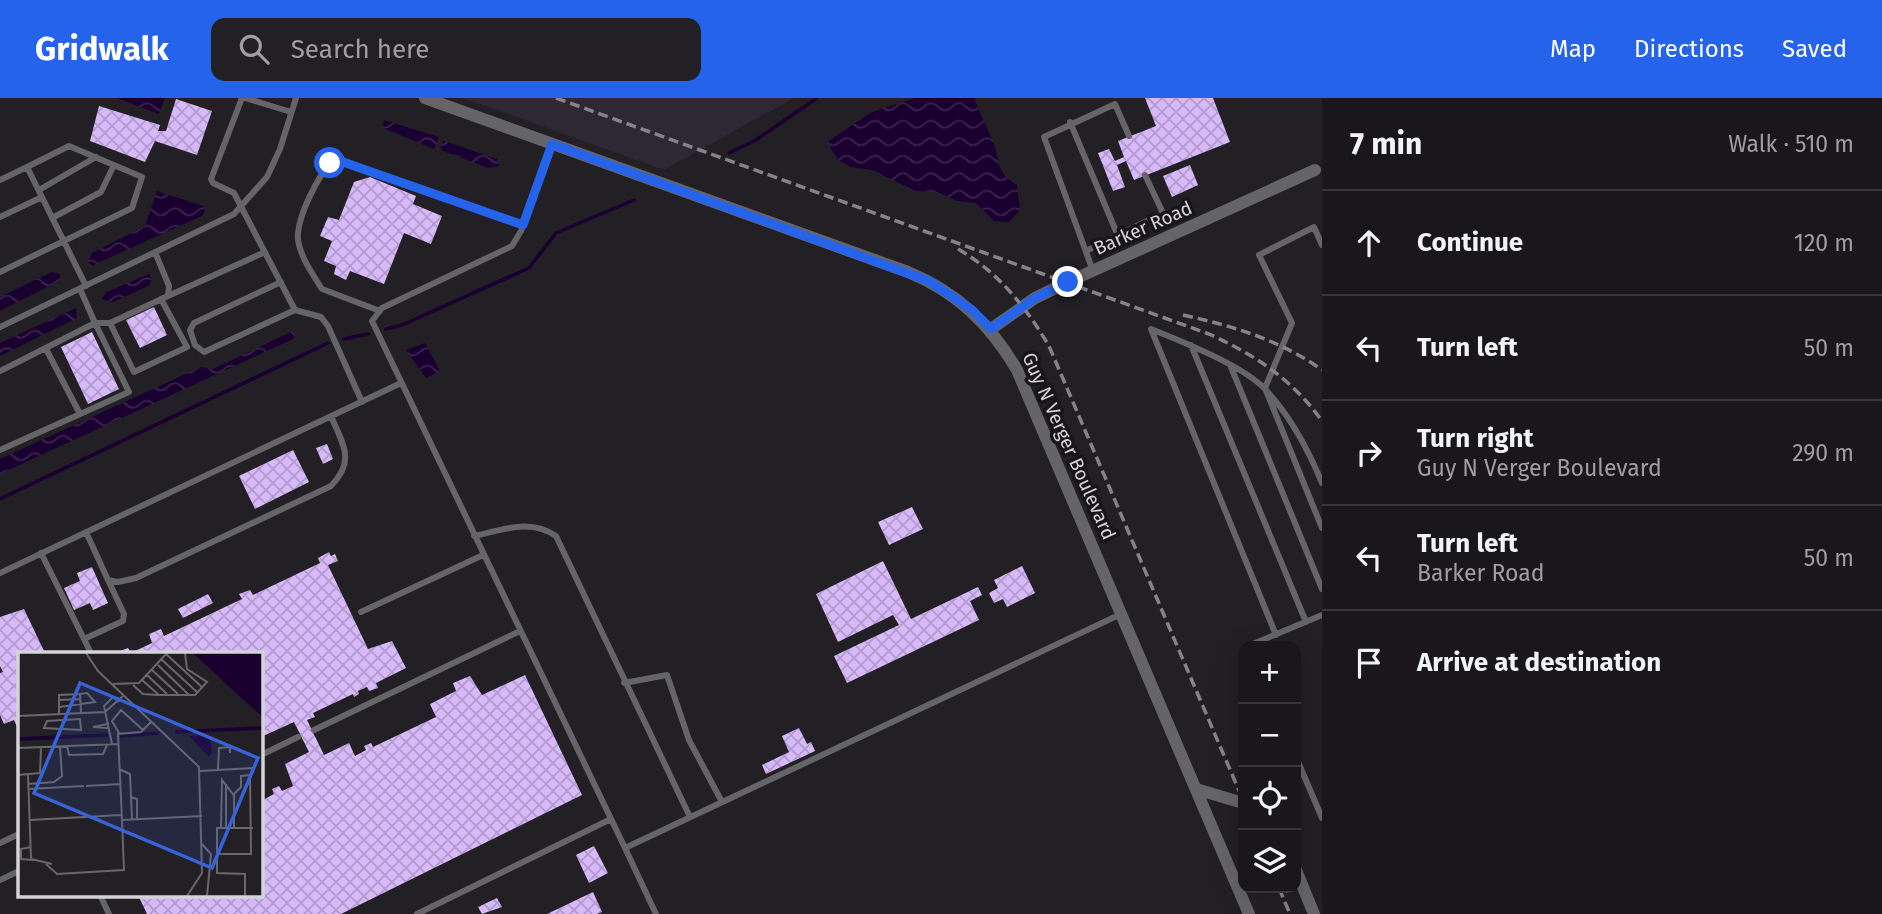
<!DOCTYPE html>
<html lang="en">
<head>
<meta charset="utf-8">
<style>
	:root { --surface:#1a171c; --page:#232025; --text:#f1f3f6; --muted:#9f9fa3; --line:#38363b; --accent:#2563eb }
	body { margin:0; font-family:"Fira Sans",sans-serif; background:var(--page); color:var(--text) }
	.controls { position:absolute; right:21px; bottom:21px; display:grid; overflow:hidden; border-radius:14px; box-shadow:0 7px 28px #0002 }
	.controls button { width:63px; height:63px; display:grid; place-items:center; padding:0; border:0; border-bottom:2px solid var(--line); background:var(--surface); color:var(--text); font:35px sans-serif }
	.stop { position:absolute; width:21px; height:21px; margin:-16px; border:5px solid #2563eb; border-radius:50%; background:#fff }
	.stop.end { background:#2563eb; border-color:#fff; box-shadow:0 2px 7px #0008 }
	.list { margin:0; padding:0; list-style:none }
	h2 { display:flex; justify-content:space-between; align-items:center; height:91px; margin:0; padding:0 28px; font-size:30px }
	h2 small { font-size:23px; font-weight:400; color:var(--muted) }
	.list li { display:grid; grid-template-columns:46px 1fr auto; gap:21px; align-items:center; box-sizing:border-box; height:105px; padding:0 28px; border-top:2px solid var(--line) }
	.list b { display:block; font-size:26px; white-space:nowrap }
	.list p { margin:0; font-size:23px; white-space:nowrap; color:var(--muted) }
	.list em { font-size:23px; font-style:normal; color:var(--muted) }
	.icon { flex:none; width:38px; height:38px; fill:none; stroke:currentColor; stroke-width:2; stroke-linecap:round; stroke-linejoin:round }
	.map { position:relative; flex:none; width:1322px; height:816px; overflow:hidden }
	header { display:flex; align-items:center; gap:42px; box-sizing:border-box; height:98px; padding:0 35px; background:var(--accent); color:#fff }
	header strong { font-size:33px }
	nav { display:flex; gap:38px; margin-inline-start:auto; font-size:24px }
	.search { width:490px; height:63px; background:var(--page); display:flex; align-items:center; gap:18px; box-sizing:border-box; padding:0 24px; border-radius:14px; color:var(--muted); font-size:26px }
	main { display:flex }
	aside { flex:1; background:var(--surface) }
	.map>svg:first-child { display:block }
	.built { fill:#2d2833 }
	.water { fill:url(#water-waves) }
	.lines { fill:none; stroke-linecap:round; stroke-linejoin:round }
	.stream { stroke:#1a0030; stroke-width:3.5 }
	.building { fill:url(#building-cross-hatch) }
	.lane { stroke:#656467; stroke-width:6 }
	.street { stroke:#656467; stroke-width:12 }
	.rail { stroke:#858388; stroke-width:3.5; stroke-dasharray:10 5; stroke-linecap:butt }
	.route { stroke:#2563eb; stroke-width:9 }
	.labels { text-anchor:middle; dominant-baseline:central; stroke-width:7; stroke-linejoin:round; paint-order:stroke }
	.street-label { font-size:19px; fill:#d4d3d7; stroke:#18161b }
	.inset-river { fill:none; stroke:#1a0030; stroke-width:3.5 }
	.inset-road { fill:none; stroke:#69676c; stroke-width:2 }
	.view { fill:#3862d8; fill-opacity:0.15; stroke:#3862d8; stroke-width:3.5 }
	.inset-edge { fill:none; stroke:#d4d3d7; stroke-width:3.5 }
</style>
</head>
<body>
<header>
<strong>Gridwalk</strong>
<div class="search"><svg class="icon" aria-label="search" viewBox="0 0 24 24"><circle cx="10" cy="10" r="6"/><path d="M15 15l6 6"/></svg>Search here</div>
<nav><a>Map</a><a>Directions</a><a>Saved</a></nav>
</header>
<main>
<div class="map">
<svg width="1322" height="816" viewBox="0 0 1322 816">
	<defs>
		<pattern id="water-waves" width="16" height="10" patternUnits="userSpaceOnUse" patternTransform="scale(1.75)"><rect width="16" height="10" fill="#1a0030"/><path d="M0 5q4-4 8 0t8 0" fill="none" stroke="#3a244d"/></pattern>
		<pattern id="building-cross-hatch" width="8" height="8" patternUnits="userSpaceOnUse" patternTransform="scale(1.75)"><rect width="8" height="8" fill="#d7b9fa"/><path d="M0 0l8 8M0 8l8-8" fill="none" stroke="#b19acc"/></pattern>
	</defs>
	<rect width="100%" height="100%" fill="#221f25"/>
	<path class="built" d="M463,0H794L664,72Z"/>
	<path class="water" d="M117,0H165L159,16Z
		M915,0H974C979,14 986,27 992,41C1001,61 994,74 1017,87L1020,112L1009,124L994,123L976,105L957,103L937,94L916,93L872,72L851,69L838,62L827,44L872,14Z
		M384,22L439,39L434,51L383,30Z
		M444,43L497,61L499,68L489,70L443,53L440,48Z
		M157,93L203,108L205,113L202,118L93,167L88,165L92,155L145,128Z
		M52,174L60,176L59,183L0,213V199Z
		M149,176L152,181L148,188L113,204L101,201L107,194Z
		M76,210L77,220L0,258V245Z
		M293,233L296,237L293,241L0,376V361L201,269L213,271Z
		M425,245L440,273L426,280L406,252Z"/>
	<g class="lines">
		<path class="stream" d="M729,55L756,42L817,0
			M386,231L402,227L529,170L556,135L634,102
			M344,241L368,236
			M0,401L328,245"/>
	</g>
	<path class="building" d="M1145,0H1213L1230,44L1134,82L1126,63L1117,67L1125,89L1113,93L1098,55L1109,51L1115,63L1124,59L1118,43L1156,28Z
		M176,1L212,13L197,57L155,43L145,64L90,43L99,8L160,27L158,33H166Z
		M1190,67L1198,87L1172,99L1163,78Z
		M370,79L416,98L413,106L442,118L431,146L404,135L384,186L350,173L346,182L334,176L336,168L324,163L332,143L320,138L328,119L339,122L354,84Z
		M154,209L167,237L140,250L126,222Z
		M92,234L119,291L88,306L61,249Z
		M327,346L333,361L323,366L316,350Z
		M293,352L309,384L255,411L239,378Z
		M912,409L923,431L889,447L878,424Z
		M329,454L331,458L335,456L338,463L328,467L368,551L392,543L406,570L376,585L378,590L369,593L367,589L358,593L359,596L354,599L353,596L313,615L315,619L307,622L324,657L349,645L355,658L366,652L364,648L371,645L373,649L436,619L430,606L456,593L453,585L470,578L482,597L525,577L582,697L341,816H147L138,797H261V703L274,696L272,691L279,688L282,693L293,688L285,666L309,654L294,624L261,639V555H115L128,550L131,555L152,545L149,536L161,531L164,538L242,501L239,496L250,492L253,497L320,465L318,460Z
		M883,463L911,521L978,489L982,497L970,503L979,522L847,585L834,558L899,527L893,517L838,544L816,496Z
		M1022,468L1035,495L1007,509L1003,501L994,505L989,495L998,490L994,482Z
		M92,469L108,505L93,512L90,505L74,512L64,490L80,483L77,475Z
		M208,496L213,505L183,520L178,511Z
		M24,511L45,555H19V633L14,622L4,626L0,617V575L3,574L0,568V519Z
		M799,630L807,646L811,644L815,653L766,676L762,667L789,654L782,638Z
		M594,748L608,775L589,785L576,757Z
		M593,794L602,814L597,816H547Z
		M497,800L502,809L482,816L478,809Z"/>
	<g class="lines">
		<path class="lane" d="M242,0L211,81L213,85L234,95L295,212L321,219L328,228L362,304
			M245,0L291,14
			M1070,24L1118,138
			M552,46L521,133L512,148L382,210L372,223L625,750L1121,516
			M0,82L27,69L86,188
			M39,92L96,59
			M0,119L42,99
			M52,120L101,94L114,67
			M1322,147L1314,129L1259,157L1292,225L1265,290L1322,430
			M1088,152L1163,115L1145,77
			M1093,173L1044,39L1115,6L1129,38
			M0,174L132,110L142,79L69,48L27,69
			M281,184L194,225L190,232L195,247L204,254L295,212
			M80,191L95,225H110L168,198L169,188L155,154
			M168,198L265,154
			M380,213L322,191C313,177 296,153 298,135C300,114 317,81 330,65L343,64L523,127
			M110,225L134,274L187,249L161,201
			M0,229L234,116L267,79L280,51L296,0
			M1191,247L1306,524
			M46,251L80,316
			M1231,269L1322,491
			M0,273L95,225L129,294L0,352
			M86,434L108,482L118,484L136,480L331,388C356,362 343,347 331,318
			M474,438C503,432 530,420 556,438L690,719
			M41,455L91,555
			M0,475L401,285
			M361,514L483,457
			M1276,537L1151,231C1181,243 1244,268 1266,292C1291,319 1308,351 1322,385
			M84,541L123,523L124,516L108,482
			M1248,548L1322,517
			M624,585L667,577L689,642L722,704
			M314,632L520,533
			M261,657L298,639
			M1296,659L1322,720
			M0,745L19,736
			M625,750L656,816
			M0,782L19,773
			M100,797L109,816
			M417,816L611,721"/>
		<path class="street" d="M425,0L908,174C957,194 990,226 1017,272L1249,816
			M991,231L1035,200L1068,184L1315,72
			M1196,691L1243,705
			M1296,772L1314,816"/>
		<path class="rail" d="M556,0L1209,236C1255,257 1292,281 1322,323
			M958,151C998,174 1026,209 1049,248L1243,702
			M1183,217C1233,228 1280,242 1322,272
			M1279,790L1290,816"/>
	</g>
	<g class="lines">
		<path class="route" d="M330,65L343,64L523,127L552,46L929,183L972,212L991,231L1035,200L1068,184"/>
	</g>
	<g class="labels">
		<g class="street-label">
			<text transform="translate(1143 130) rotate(-24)">Barker Road</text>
			<text transform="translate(1069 348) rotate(66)">Guy N Verger Boulevard</text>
		</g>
	</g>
	<g transform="translate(18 554)">
		<rect width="245" height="245" fill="#221f25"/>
		<path d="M175,1H245V65L240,61ZM192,83L194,101L191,105L171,84Z" fill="#1a0030"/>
		<path class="inset-river" d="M157,80L245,76M102,84L141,81M0,87L90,83"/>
		<path class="inset-road" d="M68,1L80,19L181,115L184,221L169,244M148,2L185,36M143,7L180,41M140,13L171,43M134,18L160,42M129,23L149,42M124,28L141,43H177L189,30L169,17L167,1M95,32L121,31L149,1M115,33L125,42L140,43M41,48L62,47M41,55L77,50L69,41L62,42M41,62V43L62,42L63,61M0,64L87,60L106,43M62,67L63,78L26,76L29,69ZM134,69L123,80L100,82L104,168L184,164M90,72L75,75L90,76M101,81L94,69L103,58L125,78M94,92L86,54L95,45L101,50M49,94L51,103L85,102L89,93M0,96L100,92M101,117L112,122L114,167M200,117L201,96L212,95V101M182,119L235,116M0,123L22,121L23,95M10,123L13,207L34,212M10,132L36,130L44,124L42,95M68,134L102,132M10,137L66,134M113,145L119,147V167M12,168L103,163M203,176L204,128L217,145M208,176V132M184,192L193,202L189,244M13,195L3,197V207L14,208M199,202H233L232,123L223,124V135L216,142V176M28,212L39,222L106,218L104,168M227,244V222L199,221V176H235"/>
		<path class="view" d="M62,31L240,106L194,216L16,141Z"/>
		<rect width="245" height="245" class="inset-edge"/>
	</g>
</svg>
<div class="controls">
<button>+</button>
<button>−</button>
<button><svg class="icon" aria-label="locate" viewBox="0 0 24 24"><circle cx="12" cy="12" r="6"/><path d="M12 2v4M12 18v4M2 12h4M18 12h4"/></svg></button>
<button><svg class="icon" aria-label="layers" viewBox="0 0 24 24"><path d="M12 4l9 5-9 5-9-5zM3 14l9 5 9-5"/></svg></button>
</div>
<div class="stop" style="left:330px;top:65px"></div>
<div class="stop end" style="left:1068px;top:184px"></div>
</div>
<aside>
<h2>7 min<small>Walk · 510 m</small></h2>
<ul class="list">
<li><svg class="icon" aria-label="ahead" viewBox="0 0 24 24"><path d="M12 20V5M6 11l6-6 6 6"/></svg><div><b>Continue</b></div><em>120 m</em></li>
<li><svg class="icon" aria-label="left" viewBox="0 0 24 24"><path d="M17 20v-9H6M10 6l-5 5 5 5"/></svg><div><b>Turn left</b></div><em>50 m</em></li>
<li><svg class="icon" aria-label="right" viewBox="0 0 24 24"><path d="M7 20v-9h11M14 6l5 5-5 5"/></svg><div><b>Turn right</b><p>Guy N Verger Boulevard</p></div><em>290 m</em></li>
<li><svg class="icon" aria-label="left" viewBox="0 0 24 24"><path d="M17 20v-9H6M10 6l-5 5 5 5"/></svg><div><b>Turn left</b><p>Barker Road</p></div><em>50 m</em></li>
<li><svg class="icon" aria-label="arrive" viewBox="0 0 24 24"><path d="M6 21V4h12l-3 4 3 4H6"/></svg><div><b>Arrive at destination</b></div></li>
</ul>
</aside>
</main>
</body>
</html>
